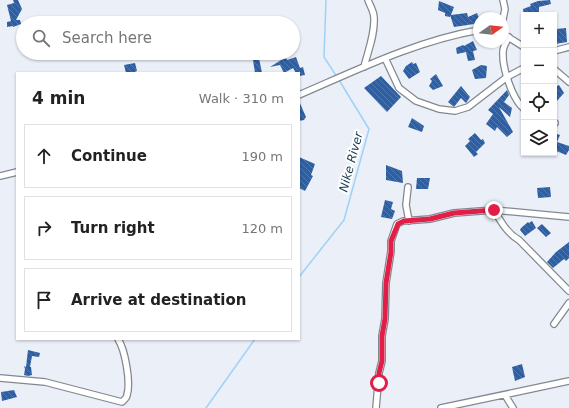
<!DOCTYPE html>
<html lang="en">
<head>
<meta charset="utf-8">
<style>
	:root { --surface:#fff; --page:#f6f6f6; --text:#222; --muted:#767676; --line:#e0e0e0 }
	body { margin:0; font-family:"DejaVu Sans",sans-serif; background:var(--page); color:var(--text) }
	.controls { position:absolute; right:12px; top:12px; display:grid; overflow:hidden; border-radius:0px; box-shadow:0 1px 3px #0004 }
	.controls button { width:36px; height:36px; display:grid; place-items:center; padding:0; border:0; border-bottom:1px solid var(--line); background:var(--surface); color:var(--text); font:20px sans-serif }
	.compass { position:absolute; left:473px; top:12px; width:36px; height:36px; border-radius:50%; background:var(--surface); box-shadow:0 1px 3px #0004; rotate:75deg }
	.stop { position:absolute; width:12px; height:12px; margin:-9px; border:3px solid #e11d48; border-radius:50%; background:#fff }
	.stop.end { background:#e11d48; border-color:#fff; box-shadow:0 1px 4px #0008 }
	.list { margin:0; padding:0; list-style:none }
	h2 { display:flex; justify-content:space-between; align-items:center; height:52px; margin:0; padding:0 16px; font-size:17px }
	h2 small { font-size:13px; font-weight:400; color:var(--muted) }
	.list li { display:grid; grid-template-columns:26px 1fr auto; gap:12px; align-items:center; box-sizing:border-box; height:64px; margin:0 8px 8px; padding:0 8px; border:1px solid var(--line); border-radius:0px }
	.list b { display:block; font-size:15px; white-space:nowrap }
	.list em { font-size:13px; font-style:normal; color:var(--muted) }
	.icon { flex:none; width:22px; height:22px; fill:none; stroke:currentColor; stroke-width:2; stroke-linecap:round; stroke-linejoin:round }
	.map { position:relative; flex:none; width:569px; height:408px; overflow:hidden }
	.search { position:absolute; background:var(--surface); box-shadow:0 1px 3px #0004; left:16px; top:16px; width:284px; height:44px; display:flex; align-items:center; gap:10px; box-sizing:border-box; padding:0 14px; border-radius:22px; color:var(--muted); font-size:15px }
	.panel { position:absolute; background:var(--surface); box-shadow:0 1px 3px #0004; left:16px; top:72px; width:284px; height:268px; border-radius:0px }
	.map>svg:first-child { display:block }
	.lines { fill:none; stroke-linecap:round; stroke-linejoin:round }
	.stream { stroke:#a0d2f7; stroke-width:1.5 }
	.building { fill:url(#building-back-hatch) }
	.minor-casing { stroke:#838890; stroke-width:8 }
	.minor { stroke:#fff; stroke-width:5.5 }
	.route { stroke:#e11d48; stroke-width:5 }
	.labels { text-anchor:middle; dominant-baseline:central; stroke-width:4; stroke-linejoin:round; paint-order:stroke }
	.water-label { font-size:12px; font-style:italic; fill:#163c55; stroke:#fff }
</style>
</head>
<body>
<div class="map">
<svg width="569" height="408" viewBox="0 0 569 408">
	<defs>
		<pattern id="building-back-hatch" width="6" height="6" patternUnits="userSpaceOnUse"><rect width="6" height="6" fill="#2d5fa4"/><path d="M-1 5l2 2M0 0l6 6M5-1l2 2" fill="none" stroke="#5278ac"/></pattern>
	</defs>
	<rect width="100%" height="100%" fill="#eaeff8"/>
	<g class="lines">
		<path class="stream" d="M326,0L324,57L337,77
			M299,277L344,220L369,129L339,80
			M206,408L255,339"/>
	</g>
	<path class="building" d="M13,0H18L22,9L16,20H20L21,24L13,27V26L7,27V22L11,21L7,5L14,3Z
		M550,0L551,4L539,7V15H524L523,9L531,6L530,4L538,1Z
		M439,1L454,7L451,15L467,13L468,17L477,13L479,18V25L474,27V24L454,27L450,15V17L445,16V13L438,10Z
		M566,28L567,42L555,44L556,29Z
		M473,41L477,50L473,51L475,60L468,61L466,52L457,54L456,48L463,45L464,46Z
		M241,53H258L262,73H255L253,60H251V57L241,58Z
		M286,57L287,60L296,57L300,68L303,67L305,75L299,76V73H296L293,68L284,73L280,65L270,67Z
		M412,62L413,64L416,63L420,72L409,79L403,71L406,66Z
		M135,63L137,71L132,73H126L124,65Z
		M481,65L487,66L486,78L475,79L472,70Z
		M436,74L443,86L433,90L429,86L432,81L430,79Z
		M381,76L401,97L387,112L364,88Z
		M554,85L557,86L559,85L564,93L556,102L554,98Z
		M461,86L470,97L466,103L461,98L454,107L448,102Z
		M507,90L509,95L504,102L512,108L510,117L499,107L513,132L507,137L497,127L495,131L486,124L493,114L488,110Z
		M299,101L306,117L304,120L299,121Z
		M412,118L424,126L422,132L408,127Z
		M475,133L481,140L483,139L485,143L476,152L478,154L474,157L465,146L470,141L468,139Z
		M554,133L560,135L557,142L569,146V150L566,155L554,150Z
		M299,157L315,164L311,175L313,176L305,191L299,188Z
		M386,165L402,171L403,183L386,180Z
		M417,178H430L428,189H416Z
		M550,187L551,197L538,198L537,188Z
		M385,200L393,202L391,209L395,211L392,219L381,217Z
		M532,221L536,228L525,236L520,230L521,228L528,222L529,223Z
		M542,224L551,233L546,237L537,228Z
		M569,242V258L566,261L564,259L553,268L547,262L556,252Z
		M28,350L40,353L39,357L32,356L30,367H31L32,375L28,376L24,375L25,369L24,366L26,367Z
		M522,364L525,377L515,381L512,367Z
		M14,390L17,397L2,401L1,392Z"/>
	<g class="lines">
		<g class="minor-casing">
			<path id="minor" d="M503,0L505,9L503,19
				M503,34L524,47
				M509,37C506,42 503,46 503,52C502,67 512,99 524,109
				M554,51L569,47
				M385,58L399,88L416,101L439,109L455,111L468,107L507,77L524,68
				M364,67C368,51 375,34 374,18C374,11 370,6 368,0
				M554,69L569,82
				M299,95C357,70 416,41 479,30
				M554,123H555
				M0,176L17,172
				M408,187L406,205L409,221
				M494,210C501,222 507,233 519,240L569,291
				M554,324L569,303
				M0,378L45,382L122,402C124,400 127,398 127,395C131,382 125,350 118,339
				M505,395L513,408
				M376,408L379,373L382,361V336L385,319L386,283L391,251V241L397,224L403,221L430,219L454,213L494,210L569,217
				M441,408L569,381"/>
		</g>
		<use href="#minor" class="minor"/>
	</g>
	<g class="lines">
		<path class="route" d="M379,383V373L382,361V336L385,319L386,283L391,252V241L398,224L404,221L430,219L454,213L494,210"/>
	</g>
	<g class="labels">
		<g class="water-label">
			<text transform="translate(351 162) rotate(-75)">Nike River</text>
		</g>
	</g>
</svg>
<div class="controls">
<button>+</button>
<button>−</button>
<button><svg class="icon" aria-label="locate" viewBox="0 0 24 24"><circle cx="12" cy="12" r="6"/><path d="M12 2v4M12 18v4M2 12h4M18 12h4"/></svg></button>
<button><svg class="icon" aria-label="layers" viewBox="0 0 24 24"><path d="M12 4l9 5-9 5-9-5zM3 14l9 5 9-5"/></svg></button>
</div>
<svg class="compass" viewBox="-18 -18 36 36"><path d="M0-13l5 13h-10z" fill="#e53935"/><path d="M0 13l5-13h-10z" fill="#767676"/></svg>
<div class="stop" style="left:379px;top:383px"></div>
<div class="stop end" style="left:494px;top:210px"></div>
<div class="search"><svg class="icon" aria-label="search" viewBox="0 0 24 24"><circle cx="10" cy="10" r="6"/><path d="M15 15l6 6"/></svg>Search here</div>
<section class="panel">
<h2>4 min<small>Walk · 310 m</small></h2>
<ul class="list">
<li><svg class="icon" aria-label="ahead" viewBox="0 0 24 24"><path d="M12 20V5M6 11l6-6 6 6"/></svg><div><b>Continue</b></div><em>190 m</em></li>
<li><svg class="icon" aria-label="right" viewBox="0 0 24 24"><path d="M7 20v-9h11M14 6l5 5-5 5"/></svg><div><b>Turn right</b></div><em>120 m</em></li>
<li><svg class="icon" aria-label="arrive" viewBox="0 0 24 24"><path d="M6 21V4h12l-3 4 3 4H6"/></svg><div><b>Arrive at destination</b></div></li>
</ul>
</section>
</div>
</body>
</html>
